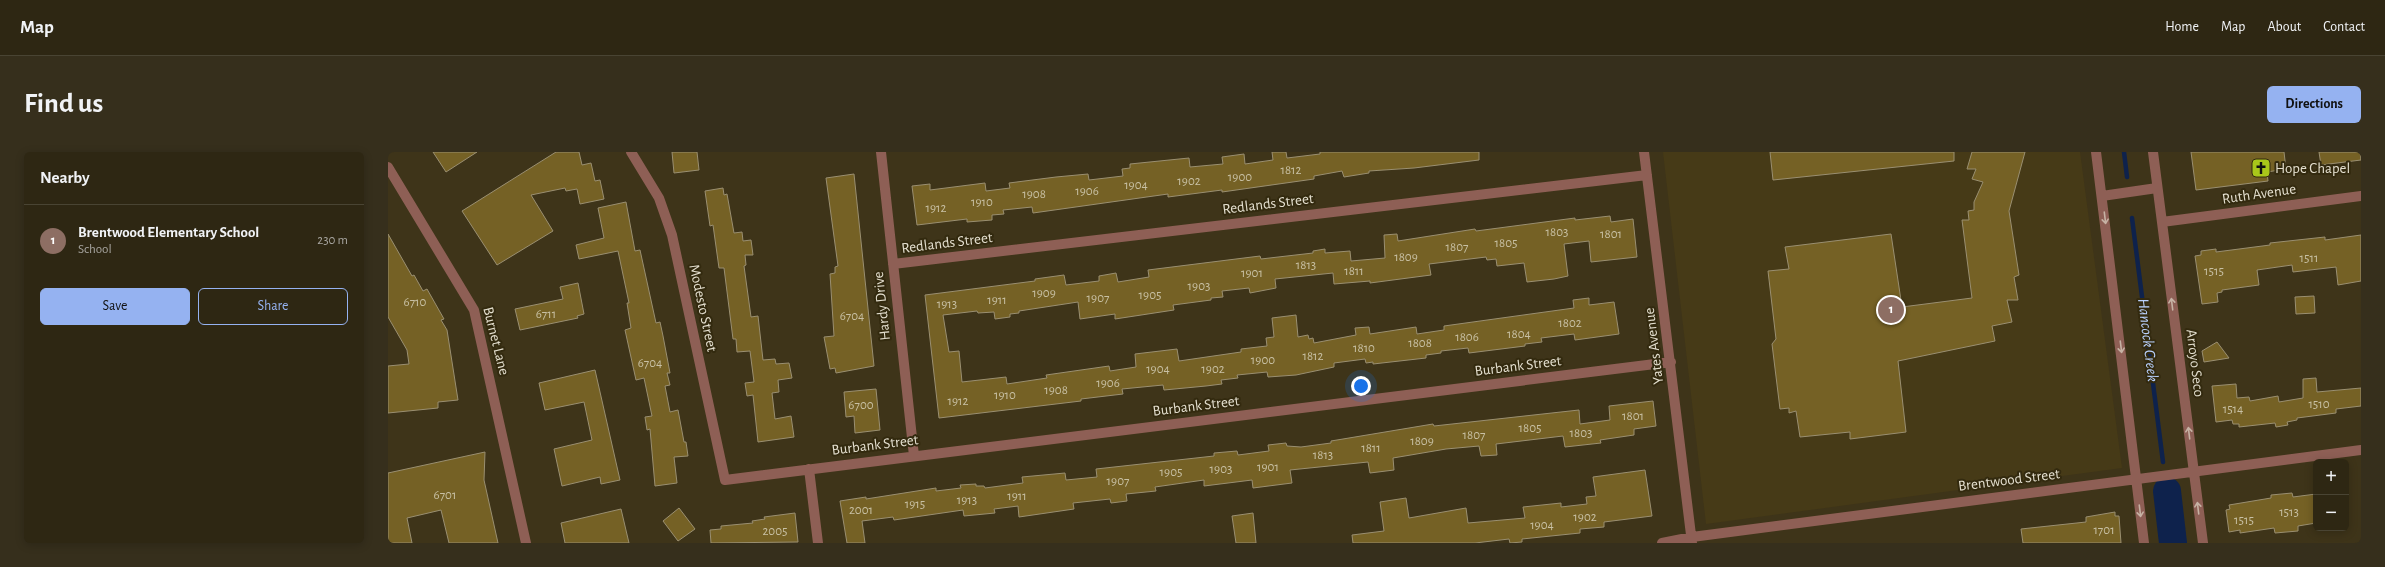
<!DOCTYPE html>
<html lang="en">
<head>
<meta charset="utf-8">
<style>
	:root { --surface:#2e2713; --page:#362f1c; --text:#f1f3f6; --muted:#a7a5a0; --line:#494433; --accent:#95b2f1 }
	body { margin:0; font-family:"Alegreya Sans",sans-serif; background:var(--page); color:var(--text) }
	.controls { position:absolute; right:12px; bottom:12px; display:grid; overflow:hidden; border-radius:6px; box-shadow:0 2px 10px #0003 }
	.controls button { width:36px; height:36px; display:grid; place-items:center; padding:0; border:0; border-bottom:1px solid var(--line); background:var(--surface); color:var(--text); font:20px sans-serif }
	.you { position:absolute; left:973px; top:234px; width:14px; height:14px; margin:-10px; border:3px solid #fff; border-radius:50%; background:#1a73e8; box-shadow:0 0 0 6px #1a73e833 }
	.badge { display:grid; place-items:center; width:26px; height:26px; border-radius:50%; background:var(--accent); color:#fff; font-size:13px; font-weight:700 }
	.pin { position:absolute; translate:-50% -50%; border:2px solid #fff; box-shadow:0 1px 4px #0006 }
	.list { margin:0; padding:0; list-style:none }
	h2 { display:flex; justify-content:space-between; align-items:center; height:52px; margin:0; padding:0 16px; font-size:17px }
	h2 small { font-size:13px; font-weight:400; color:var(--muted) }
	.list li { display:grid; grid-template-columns:26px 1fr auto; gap:12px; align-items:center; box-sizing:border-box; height:72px; padding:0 16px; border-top:1px solid var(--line) }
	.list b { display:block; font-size:15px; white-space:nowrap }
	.list p { margin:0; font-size:13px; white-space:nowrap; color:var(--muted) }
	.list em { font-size:13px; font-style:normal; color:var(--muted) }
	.actions { display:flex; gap:8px; padding:12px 16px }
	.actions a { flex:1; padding:9px 0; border:1px solid var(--accent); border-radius:6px; text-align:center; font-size:14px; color:var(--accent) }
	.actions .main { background:var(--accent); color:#111 }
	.map { position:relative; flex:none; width:1973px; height:391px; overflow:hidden; border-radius:6px }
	header { display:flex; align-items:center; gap:24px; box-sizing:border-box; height:56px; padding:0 20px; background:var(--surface); border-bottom:1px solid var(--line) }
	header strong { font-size:19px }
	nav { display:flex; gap:22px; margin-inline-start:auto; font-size:14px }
	.intro { display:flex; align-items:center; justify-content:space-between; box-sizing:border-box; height:96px; padding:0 24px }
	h1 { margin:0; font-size:28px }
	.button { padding:10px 18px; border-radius:6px; background:var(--accent); color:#111; font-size:14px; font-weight:700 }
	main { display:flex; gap:24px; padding:0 24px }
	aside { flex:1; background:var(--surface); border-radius:6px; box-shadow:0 2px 10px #0003 }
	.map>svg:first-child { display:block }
	.built { fill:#463a17 }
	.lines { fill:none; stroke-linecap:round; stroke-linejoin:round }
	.stream { stroke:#0e224c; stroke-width:4.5 }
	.river { stroke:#0e224c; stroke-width:28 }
	.building { fill:#756125; stroke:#9a8f71 }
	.street { stroke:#8e5f55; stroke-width:10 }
	.oneway { stroke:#c6b2a4 }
	.labels { text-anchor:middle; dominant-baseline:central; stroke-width:4; stroke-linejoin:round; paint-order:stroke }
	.number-label { font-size:13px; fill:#c8c0a4 }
	.poi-label { font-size:15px; fill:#e4dfcf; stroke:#332a0f; text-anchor:start }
	.street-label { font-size:15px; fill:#e4dfcf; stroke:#332a0f }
	.water-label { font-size:16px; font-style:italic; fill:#b9d1fd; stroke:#332a0f }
</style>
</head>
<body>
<header>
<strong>Map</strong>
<nav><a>Home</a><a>Map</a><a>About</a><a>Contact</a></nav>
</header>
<div class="intro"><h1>Find us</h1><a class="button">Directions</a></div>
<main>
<aside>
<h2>Nearby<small></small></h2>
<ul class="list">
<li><span class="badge" style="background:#8d6e63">1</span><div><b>Brentwood Elementary School</b><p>School</p></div><em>230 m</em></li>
</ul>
<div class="actions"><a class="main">Save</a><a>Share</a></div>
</aside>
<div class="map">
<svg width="1973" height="391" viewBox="0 0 1973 391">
	<rect width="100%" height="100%" fill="#3e3419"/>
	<path class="built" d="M1275,0H1692L1734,316L1318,372Z"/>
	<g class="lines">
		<path class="stream" d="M1736,0L1739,25
			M1744,66L1775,310"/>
		<path class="river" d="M1779,339L1785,391"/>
	</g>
	<path class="building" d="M45,0H89L58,20Z
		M168,0H191L194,13L203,11L207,29L212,28L216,47L192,52L189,37L178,39L177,36L143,43L165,79L109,113L74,59Z
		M284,0H309L311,18L286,21Z
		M884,0H898L899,6L932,2V0H1091V8L1026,16L981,19V21L956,25L954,19L926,24V27L834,40V38L780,45V42L645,61L644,55L615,58L616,62L604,63V68L579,70V67L529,73L524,34L542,32V38L597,31L598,39L622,36L621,31L668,25L700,22L701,28L735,24L734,17L742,16V12L801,6L802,15L835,12L834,5L856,2L857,12L885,8Z
		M1382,0H1566V9L1385,28Z
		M1584,0H1637L1621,59L1631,123L1626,125L1630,148H1619L1624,170L1604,174L1607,189L1510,209L1518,280L1462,287V280L1412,285L1408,259L1401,261V256L1392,257L1384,192L1388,187L1380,119L1401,117L1397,95L1503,82L1514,155L1584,146L1574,68H1581L1580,59L1586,58V50L1595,30L1584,27L1588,17H1579Z
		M1803,0H1896L1898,17L1879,20L1880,29L1808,38Z
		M1931,0H1972L1973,8L1933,13Z
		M466,22L486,214L448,221L447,216L442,217L436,185L446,184L442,122L447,121V115L450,114L438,26Z
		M335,36L336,43L339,42L346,81L354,80L355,89L363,88L365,103H357L358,113L356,114L363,165L370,164L375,208L387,207L388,212L401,211L404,226L390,228L391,240L384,241L387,267L403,264L406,285L370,290L365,243L359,244L357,231L366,230L362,199L349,200L348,187H345L336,116H331L325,73L322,74L317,39Z
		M238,50L247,99L252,98L268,171L272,170L275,184L282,221H279L282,233L277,234L282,260L290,258L296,290H298L300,304L286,305L289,331L267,334L262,277L259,278L257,265L264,264L256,226L248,228L237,178L243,176L239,151H241L230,99L191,107L188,93L216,86L210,56Z
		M1222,64L1223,70L1245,67L1249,105L1203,110L1201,89L1176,92L1180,124L1166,127L1139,130L1136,111L1109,114L1108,107L1099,108L1098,105L1041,112L1043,123L982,131V129L946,132L945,121L887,127L888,136L862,141L861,136L834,139L835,145L823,146V148L785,153L786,158L727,167V162L692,167L690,150L631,159V161L622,162V165L607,167L606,160L590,161L589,159L555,163L561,200L571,199L574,230L618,225L619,232L659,226L658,223L721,214L722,219L748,215L747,202L789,197L791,209L853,200V197L879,194L878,186L886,185L884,166L908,163L910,185L920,183L921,187L925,186L926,191L968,183L967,176L981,175L982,182L1028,175L1029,182L1056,178V174L1186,156L1185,148L1201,146V153L1226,150L1231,182L1187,188L1186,182L1153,186L1154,190L1137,192V194L1081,201L1080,196L1053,199V201L1038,203V206L985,212V210L978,211L977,207L946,211V215L908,223L880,225L879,220L849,223L850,226L833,228L834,232L818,234L776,238L775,233L734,237L735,242L693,247V249L551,266L537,143L647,129V127L676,123L678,133L711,129V124L728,121L730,130L761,125L760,118L872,104L873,107L925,101V99L937,97V101L962,99L963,109L997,106L996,83L1009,82L1010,89L1087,77L1088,79L1187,66V68Z
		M0,82L24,124L26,123L35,139L39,137L56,167L53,168L59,178L70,248L50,250V256L0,261V214L21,212L19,198L0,165Z
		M1973,83V129L1950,133L1948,115L1905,120L1904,113L1869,118L1871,133L1834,138V140L1829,141L1830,150L1814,152L1807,104L1813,103V99L1828,97V100L1882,93V91L1937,85V88Z
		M190,131L196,162L189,164L190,166L132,178L127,157L175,147L172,135Z
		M1926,144L1927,161L1908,162L1907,145Z
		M1829,190L1841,206L1816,210L1814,199Z
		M207,218L232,328L213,332L212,325L174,334L166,297L204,288L196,250L157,258L151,231Z
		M1928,226L1929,240L1973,236V254L1948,257V261L1909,266V268L1899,270L1900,273L1888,275L1887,271L1851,275V272H1845L1844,268L1828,270L1824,234L1848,232L1849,246L1861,245L1862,249L1890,244L1891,250L1915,246V227Z
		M488,237L492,278L467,281L466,264L458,265L456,240Z
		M1265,249L1268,274L1246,277V283L1212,288L1213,291L1177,295L1175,284L1108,292L1109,303L1093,304L1091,294L1058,297L1005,306L1006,318L982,321L980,310L902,318L904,331L865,336L864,328L816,334V328L767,335L768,339L738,342L739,349L723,351L722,347L685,351L686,357L631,365L630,354L606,357L607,361L576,364L575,358L506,368L505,365L474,369L477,391H459L452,349L478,345V347L548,336V339L573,336L572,333L588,332V334H596L597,336L635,331L634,325L677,321L678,328L709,325L708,317L826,304V301L849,299L850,303L881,299L880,293L898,291L899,294L913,295L943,291V289L1045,272L1046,274L1191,258L1192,272L1222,268L1221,254Z
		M97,300L96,328L110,391H61L53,358L19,366L24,391H0V321Z
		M1257,318L1264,364L1216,370V375L1192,377V381L1134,387V390L1122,391L1121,387L1087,391H965L964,383L996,379L992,350L1018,346L1021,366L1078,356L1080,371L1137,366L1135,355L1173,351V355L1199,352L1198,345L1208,344L1205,325Z
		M1904,341L1905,345L1928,342V371L1910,374V379L1887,381L1886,376L1852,381V378L1841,380L1838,358L1842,357L1841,353L1883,346V343Z
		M291,356L307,377L290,389L275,369Z
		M233,357L241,391H177L173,371Z
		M1727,360V364H1731L1733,391H1635L1633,377L1698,370V365Z
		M407,361L410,390L323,391L322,378L333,377V374L365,371L364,369L377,367L376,365Z
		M865,361L868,391H848L844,364Z"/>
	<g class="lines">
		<path class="street" d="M243,0L271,46L284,83L337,328L1283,210
			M493,0L526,304
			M1256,0L1304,391
			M1708,0L1756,391
			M1765,0L1815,391
			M0,15L86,158L138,391
			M1714,44L1769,36
			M1774,70L1973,44
			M505,112L1259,23
			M421,317L430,391
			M1274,391L1304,385L1973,298"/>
	</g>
	<defs><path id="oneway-shaft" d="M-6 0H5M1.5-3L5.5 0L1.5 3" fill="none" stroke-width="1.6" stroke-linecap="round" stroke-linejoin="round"/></defs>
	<g class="oneway">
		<use href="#oneway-shaft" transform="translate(1717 66) rotate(83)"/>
		<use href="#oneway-shaft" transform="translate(1784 152) rotate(-97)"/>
		<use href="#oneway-shaft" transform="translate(1733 195) rotate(83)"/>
		<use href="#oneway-shaft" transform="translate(1801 281) rotate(-97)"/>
		<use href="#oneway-shaft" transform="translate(1810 356) rotate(-97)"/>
		<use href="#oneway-shaft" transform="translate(1752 359) rotate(83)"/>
	</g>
	<defs>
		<g id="church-square" transform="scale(1)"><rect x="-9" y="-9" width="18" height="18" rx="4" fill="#a9c71a" stroke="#332a0f"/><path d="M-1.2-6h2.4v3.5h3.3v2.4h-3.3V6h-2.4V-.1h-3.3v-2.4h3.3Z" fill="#111"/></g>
	</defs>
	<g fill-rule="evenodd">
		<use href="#church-square" x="1873" y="16"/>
	</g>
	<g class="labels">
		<g class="number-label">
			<text x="903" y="18">1812</text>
			<text x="852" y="25">1900</text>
			<text x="801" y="29">1902</text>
			<text x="748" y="33">1904</text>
			<text x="699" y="39">1906</text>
			<text x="646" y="42">1908</text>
			<text x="594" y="50">1910</text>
			<text x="548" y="56">1912</text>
			<text x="1169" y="80">1803</text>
			<text x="1223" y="82">1801</text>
			<text x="1118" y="91">1805</text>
			<text x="1069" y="95">1807</text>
			<text x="1018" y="105">1809</text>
			<text x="1921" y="106">1511</text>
			<text x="918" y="113">1813</text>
			<text x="966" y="119">1811</text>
			<text x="1826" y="119">1515</text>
			<text x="864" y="121">1901</text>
			<text x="811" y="134">1903</text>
			<text x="656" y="141">1909</text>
			<text x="762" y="143">1905</text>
			<text x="710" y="146">1907</text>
			<text x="609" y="148">1911</text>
			<text x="27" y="150">6710</text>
			<text x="559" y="152">1913</text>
			<text x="158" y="162">6711</text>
			<text x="464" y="164">6704</text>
			<text x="1182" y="171">1802</text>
			<text x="1131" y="182">1804</text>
			<text x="1079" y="185">1806</text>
			<text x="1032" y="191">1808</text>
			<text x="976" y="196">1810</text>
			<text x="925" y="204">1812</text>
			<text x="875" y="208">1900</text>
			<text x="262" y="211">6704</text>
			<text x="770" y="217">1904</text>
			<text x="825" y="217">1902</text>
			<text x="720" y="231">1906</text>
			<text x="668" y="238">1908</text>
			<text x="617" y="243">1910</text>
			<text x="570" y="249">1912</text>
			<text x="1931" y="252">1510</text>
			<text x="473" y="253">6700</text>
			<text x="1845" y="257">1514</text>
			<text x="1245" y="264">1801</text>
			<text x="1142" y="276">1805</text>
			<text x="1193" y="281">1803</text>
			<text x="1086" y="283">1807</text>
			<text x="1034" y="289">1809</text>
			<text x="983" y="296">1811</text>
			<text x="935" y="303">1813</text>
			<text x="880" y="315">1901</text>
			<text x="833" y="317">1903</text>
			<text x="783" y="320">1905</text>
			<text x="730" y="329">1907</text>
			<text x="57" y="343">6701</text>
			<text x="629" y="344">1911</text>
			<text x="579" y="348">1913</text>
			<text x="527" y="352">1915</text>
			<text x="473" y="358">2001</text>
			<text x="1901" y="360">1513</text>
			<text x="1197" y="365">1902</text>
			<text x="1856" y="368">1515</text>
			<text x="1154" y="373">1904</text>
			<text x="1716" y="378">1701</text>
			<text x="387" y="379">2005</text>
		</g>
		<g class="poi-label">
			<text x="1887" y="16">Hope Chapel</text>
		</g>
		<g class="street-label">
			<text transform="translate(1871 42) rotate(-8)">Ruth Avenue</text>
			<text transform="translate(880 52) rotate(-7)">Redlands Street</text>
			<text transform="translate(559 91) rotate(-7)">Redlands Street</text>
			<text transform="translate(494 154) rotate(-96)">Hardy Drive</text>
			<text transform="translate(315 156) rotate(78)">Modesto Street</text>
			<text transform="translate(108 189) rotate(76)">Burnet Lane</text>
			<text transform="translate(1266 194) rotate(-97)">Yates Avenue</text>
			<text transform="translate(1807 211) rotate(83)">Arroyo Seco</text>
			<text transform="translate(1130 214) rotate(-7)">Burbank Street</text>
			<text transform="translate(808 254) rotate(-7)">Burbank Street</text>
			<text transform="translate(487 293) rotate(-7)">Burbank Street</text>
			<text transform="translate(1621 328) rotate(-7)">Brentwood Street</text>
		</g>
		<g class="water-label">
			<text transform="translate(1760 188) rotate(83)">Hancock Creek</text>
		</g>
	</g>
</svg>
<div class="controls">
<button>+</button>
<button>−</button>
</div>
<div class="you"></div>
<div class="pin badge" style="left:1503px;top:158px;background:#8d6e63">1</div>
</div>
</main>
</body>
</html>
